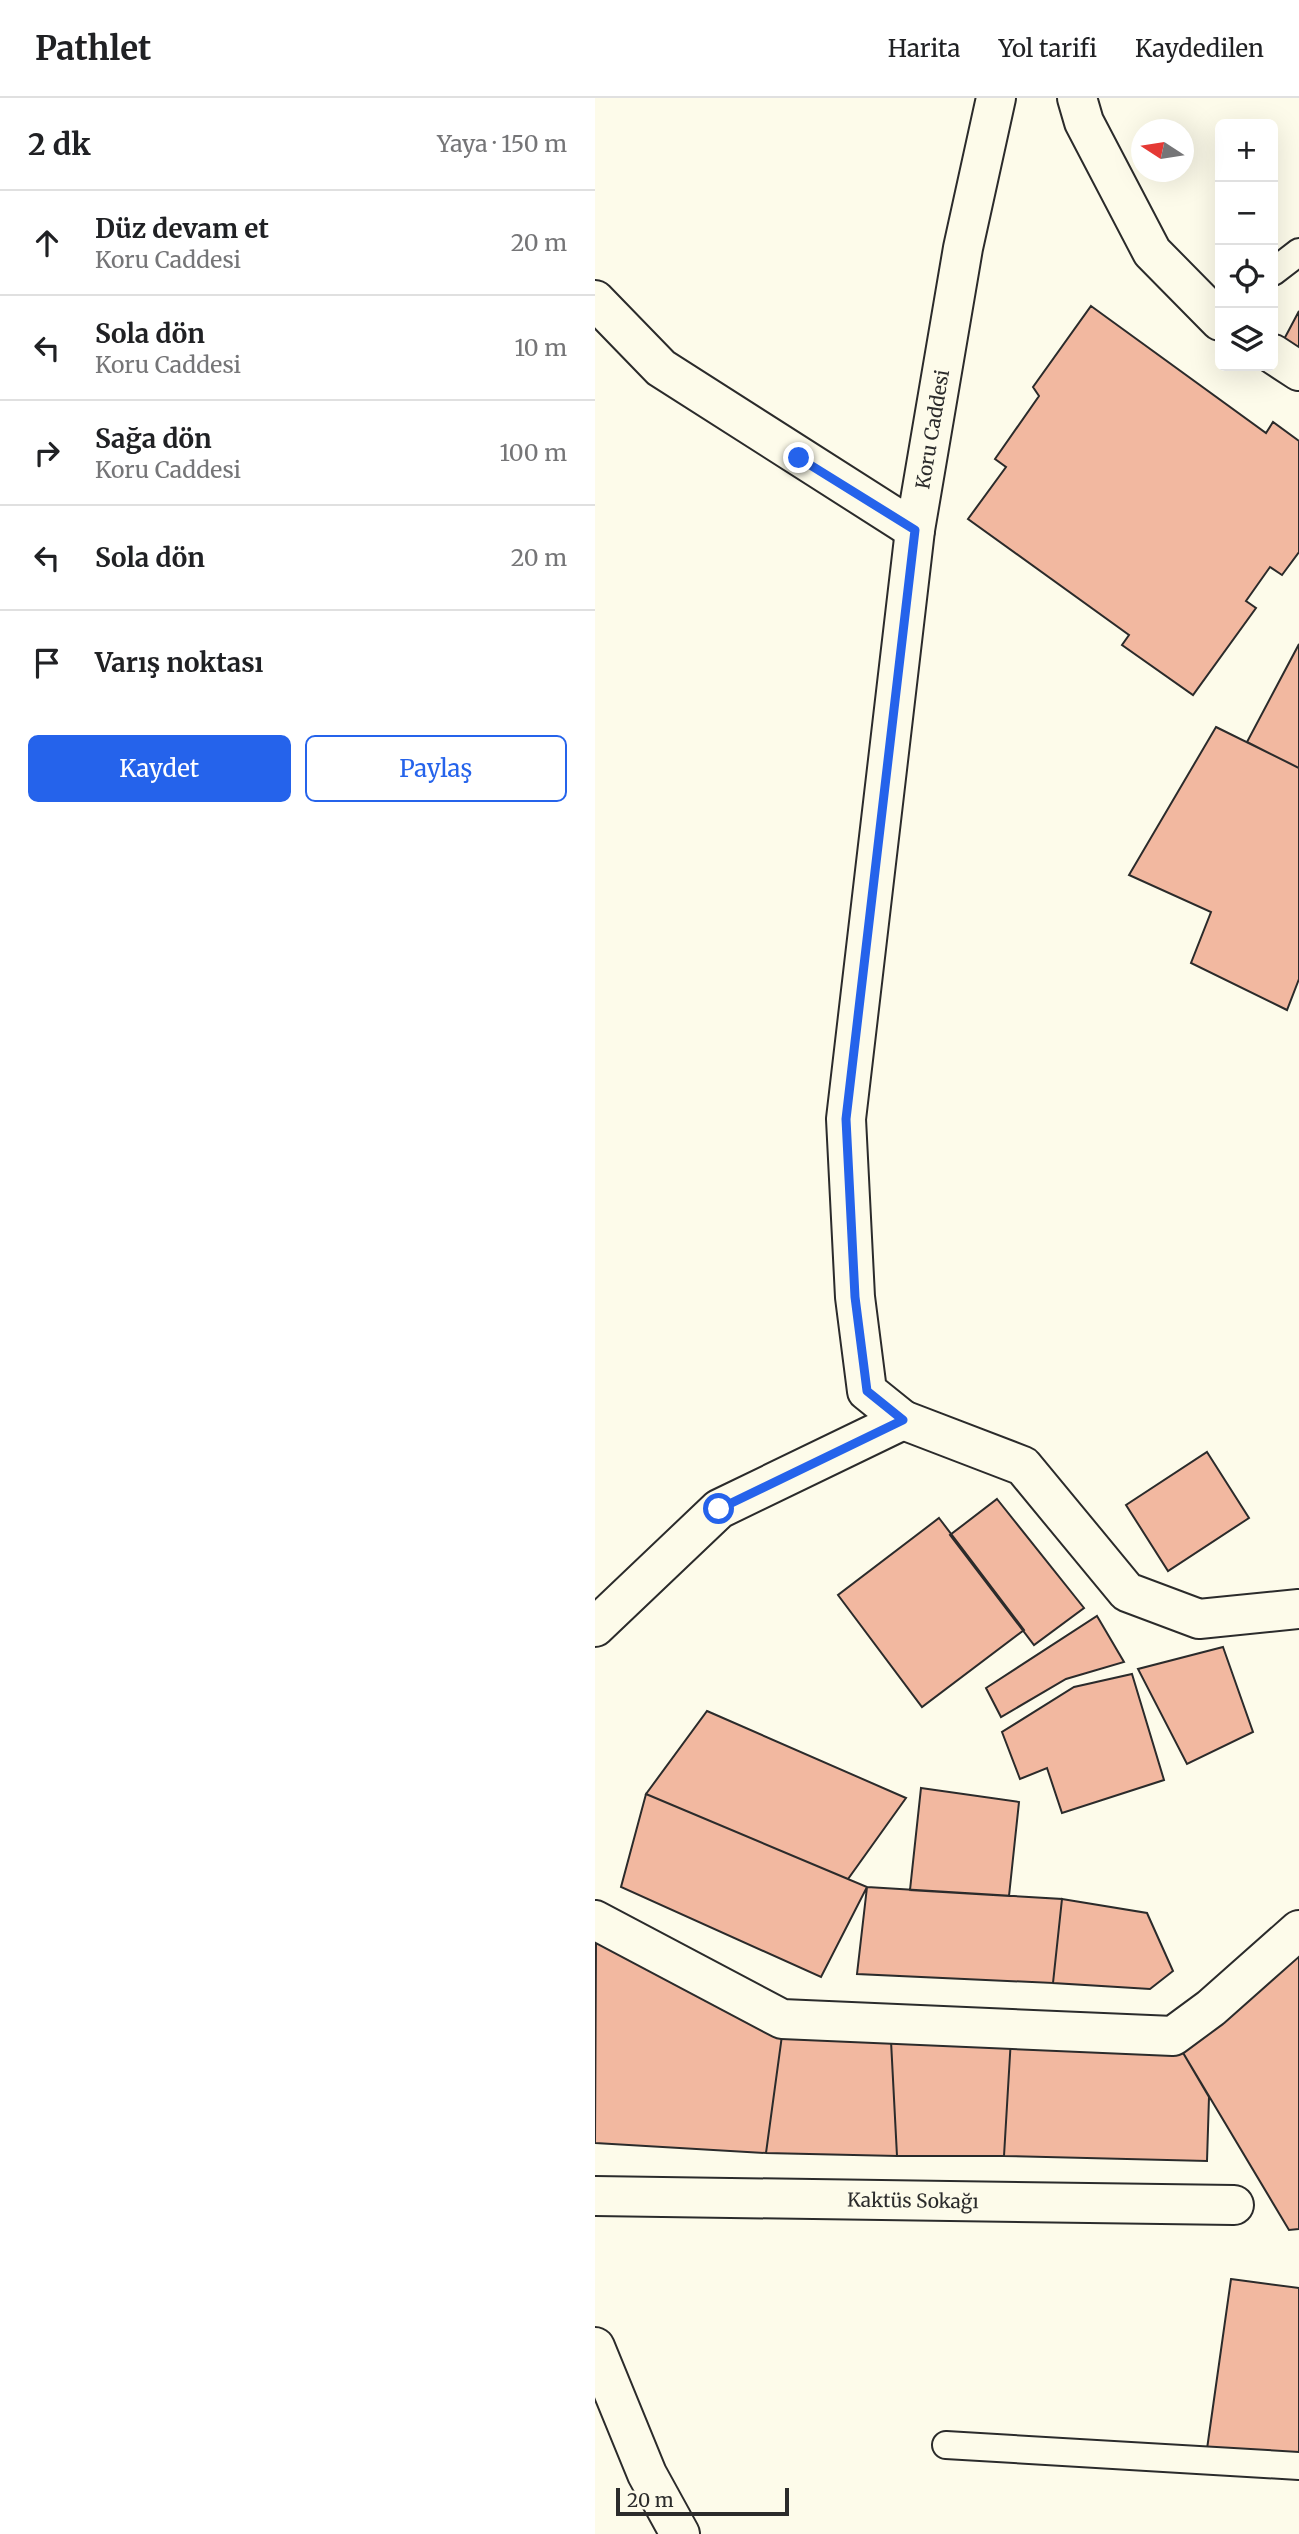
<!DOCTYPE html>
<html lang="tr">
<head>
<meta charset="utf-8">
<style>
	:root { --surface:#fff; --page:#f6f6f6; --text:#202124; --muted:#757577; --line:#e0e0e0; --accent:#2563eb }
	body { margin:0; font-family:Merriweather,serif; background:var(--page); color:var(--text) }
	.controls { position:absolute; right:21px; top:21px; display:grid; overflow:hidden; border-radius:10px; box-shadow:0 7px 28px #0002 }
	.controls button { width:63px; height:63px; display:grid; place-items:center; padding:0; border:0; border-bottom:2px solid var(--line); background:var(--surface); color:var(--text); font:35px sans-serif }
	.compass { position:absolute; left:536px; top:21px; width:63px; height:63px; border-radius:50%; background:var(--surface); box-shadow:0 7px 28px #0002; rotate:282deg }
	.scale { position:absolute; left:21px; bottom:18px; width:173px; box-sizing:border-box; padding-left:7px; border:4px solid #2b2b2b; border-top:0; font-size:19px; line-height:24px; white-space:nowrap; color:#2b2b2b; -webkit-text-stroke:5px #fdfbea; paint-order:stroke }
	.stop { position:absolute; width:21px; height:21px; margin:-16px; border:5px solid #2563eb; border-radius:50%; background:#fff }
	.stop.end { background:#2563eb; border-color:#fff; box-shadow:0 2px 7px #0008 }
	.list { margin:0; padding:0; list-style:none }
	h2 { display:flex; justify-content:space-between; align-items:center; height:91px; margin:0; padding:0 28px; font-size:30px }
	h2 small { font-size:23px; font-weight:400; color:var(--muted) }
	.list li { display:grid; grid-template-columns:46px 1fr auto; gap:21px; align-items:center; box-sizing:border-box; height:105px; padding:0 28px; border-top:2px solid var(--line) }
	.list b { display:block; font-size:26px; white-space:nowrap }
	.list p { margin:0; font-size:23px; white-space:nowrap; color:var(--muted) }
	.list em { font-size:23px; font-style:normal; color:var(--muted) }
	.actions { display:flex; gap:14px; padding:21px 28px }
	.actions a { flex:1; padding:16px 0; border:2px solid var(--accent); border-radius:10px; text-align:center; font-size:24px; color:var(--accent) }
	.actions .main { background:var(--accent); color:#fff }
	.icon { flex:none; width:38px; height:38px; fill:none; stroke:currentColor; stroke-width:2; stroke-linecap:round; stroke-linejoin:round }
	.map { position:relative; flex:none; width:704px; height:2436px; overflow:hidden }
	header { display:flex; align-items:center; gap:42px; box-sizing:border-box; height:98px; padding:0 35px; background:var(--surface); border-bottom:2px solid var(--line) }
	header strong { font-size:33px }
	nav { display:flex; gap:38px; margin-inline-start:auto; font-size:24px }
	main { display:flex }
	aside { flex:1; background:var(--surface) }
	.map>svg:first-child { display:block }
	.building { fill:#f2b8a0; stroke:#2b2b2b; stroke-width:2 }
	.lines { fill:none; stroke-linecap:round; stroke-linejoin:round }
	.service-casing { stroke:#2b2b2b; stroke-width:30 }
	.minor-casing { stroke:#2b2b2b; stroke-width:42 }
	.service { stroke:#fdfbea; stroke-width:26 }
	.minor { stroke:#fdfbea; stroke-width:38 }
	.route { stroke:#2563eb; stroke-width:9 }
	.labels { text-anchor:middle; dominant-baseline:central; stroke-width:5; stroke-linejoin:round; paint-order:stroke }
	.street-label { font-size:19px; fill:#2b2b2b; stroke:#fdfbea }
</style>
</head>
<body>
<header>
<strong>Pathlet</strong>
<nav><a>Harita</a><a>Yol tarifi</a><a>Kaydedilen</a></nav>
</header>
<main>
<aside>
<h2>2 dk<small>Yaya · 150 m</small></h2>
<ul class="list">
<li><svg class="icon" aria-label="ahead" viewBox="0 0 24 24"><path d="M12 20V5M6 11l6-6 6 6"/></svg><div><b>Düz devam et</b><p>Koru Caddesi</p></div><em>20 m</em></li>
<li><svg class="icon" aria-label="left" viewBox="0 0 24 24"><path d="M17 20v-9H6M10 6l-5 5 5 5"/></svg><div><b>Sola dön</b><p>Koru Caddesi</p></div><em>10 m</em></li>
<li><svg class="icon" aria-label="right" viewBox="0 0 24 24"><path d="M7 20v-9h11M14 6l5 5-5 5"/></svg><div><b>Sağa dön</b><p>Koru Caddesi</p></div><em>100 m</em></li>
<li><svg class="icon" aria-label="left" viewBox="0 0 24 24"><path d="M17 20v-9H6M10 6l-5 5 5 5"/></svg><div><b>Sola dön</b></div><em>20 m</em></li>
<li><svg class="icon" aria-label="arrive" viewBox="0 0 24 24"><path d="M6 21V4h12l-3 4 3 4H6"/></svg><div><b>Varış noktası</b></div></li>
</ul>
<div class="actions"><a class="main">Kaydet</a><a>Paylaş</a></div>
</aside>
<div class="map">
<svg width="704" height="2436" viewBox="0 0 704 2436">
	<rect width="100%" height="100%" fill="#fdfbea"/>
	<path class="building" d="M496,208L671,335L678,324L704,343V454L687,477L675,469L651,503L661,510L598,597L527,547L534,537L373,421L411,369L400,361L444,298L438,289Z
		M704,213V254L687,245Z
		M704,546V670L652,644Z
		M621,629L704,670V881L692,912L596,865L616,814L534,777Z
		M612,1354L654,1420L573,1473L531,1407Z
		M402,1401L489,1510L439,1547L355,1437Z
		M344,1420L429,1532L327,1609L243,1497Z
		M502,1518L529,1564L471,1581L406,1619L391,1590Z
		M628,1549L658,1634L592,1666L543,1571Z
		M537,1576L569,1682L467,1715L452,1670L425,1681L407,1634L479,1589Z
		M112,1613L311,1700L253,1781L51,1696Z
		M326,1690L424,1704L414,1798L315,1792Z
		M51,1696L272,1789L226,1879L26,1789Z
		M272,1789L467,1801L458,1885L262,1876Z
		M467,1801L552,1815L578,1873L555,1891L458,1885Z
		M1,1842L188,1930L171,2055L0,2045Z
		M704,1851V2131L694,2132L584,1948Z
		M188,1930L296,1943L302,2058L171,2055Z
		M416,1940L409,2058H302L296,1943Z
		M416,1940L584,1948L614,1999L612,2063L409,2058Z
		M636,2181L704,2190V2363L612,2351Z"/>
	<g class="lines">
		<g class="service-casing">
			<path id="service" d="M678,174L704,154
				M351,2347L704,2368"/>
		</g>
		<g class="minor-casing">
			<g id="minor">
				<path d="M482,0L489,24L557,154L625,223"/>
				<path d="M0,202L66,270L320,432"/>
				<path d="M678,256L704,273"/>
				<path d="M308,1322L428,1368L532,1494L604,1521L704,1511"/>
				<path id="s1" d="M0,1529L124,1411L308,1322L272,1293L260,1199L251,1021L320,432L368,150L401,0"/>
				<path d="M0,1822L187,1921L578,1938L616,1910L704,1832"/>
				<path id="s2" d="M0,2098L639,2107"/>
				<path d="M0,2249L52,2376L85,2436"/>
			</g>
		</g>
		<use href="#service" class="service"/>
		<use href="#minor" class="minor"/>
	</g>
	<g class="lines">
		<path class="route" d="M124,1411L308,1322L272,1293L260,1199L251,1021L320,432L204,360"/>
	</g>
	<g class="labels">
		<g class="street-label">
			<text stroke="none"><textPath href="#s1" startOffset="1390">Koru Caddesi</textPath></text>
			<text stroke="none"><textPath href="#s2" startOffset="318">Kaktüs Sokağı</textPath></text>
		</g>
	</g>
</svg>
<div class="controls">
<button>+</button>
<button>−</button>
<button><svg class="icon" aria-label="locate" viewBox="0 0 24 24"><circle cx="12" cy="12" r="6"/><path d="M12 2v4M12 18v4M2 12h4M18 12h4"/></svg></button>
<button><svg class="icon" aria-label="layers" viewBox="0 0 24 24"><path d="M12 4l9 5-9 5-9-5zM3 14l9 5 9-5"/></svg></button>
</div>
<svg class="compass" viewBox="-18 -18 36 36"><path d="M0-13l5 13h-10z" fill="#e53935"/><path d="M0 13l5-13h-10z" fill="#757577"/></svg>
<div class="scale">20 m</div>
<div class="stop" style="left:124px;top:1411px"></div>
<div class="stop end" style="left:204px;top:360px"></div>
</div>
</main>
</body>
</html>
